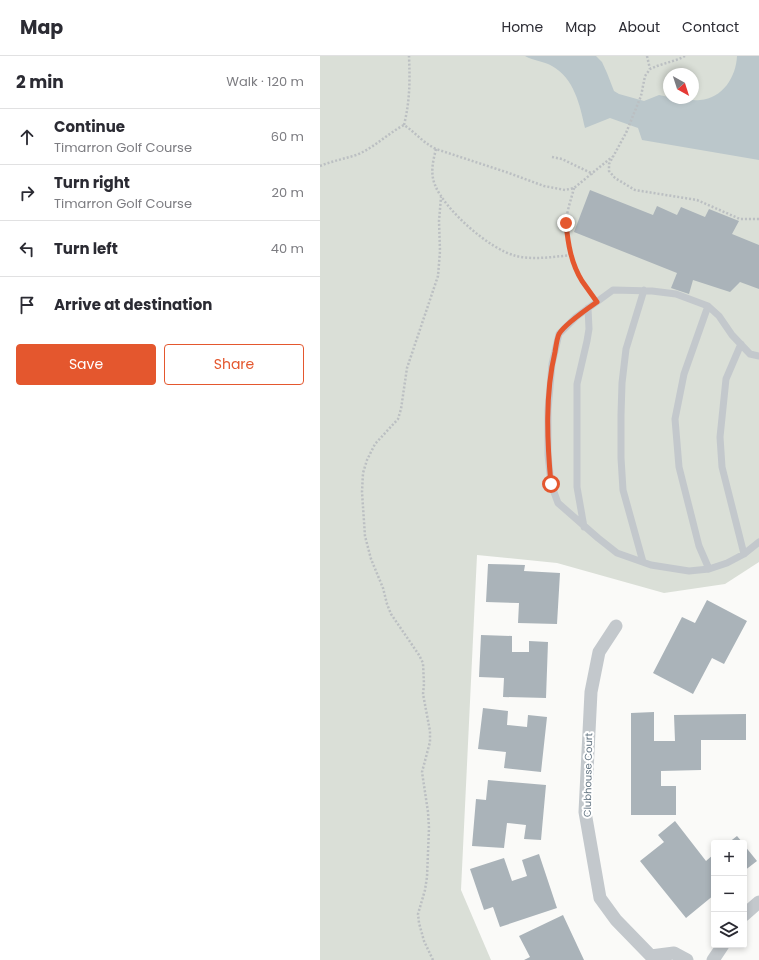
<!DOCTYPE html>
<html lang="en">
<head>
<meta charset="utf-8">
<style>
	:root { --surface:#fff; --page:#f2f2f3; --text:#2b2b33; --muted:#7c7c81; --line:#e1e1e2; --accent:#e4572e }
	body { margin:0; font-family:Poppins,sans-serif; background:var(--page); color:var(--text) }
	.controls { position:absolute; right:12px; bottom:12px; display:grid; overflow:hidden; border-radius:4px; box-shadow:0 2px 6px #0003 }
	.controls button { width:36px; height:36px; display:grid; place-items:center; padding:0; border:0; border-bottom:1px solid var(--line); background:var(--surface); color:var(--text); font:20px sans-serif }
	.compass { position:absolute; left:343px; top:12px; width:36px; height:36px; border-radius:50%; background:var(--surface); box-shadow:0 2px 6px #0003; rotate:141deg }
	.stop { position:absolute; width:12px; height:12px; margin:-9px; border:3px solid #e4572e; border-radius:50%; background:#fff }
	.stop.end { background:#e4572e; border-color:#fff; box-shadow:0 1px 4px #0008 }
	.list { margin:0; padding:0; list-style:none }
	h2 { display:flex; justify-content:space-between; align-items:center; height:52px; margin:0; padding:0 16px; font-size:17px }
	h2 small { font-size:13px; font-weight:400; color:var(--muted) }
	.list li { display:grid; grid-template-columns:26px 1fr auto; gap:12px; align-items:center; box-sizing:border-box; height:56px; padding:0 16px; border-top:1px solid var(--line) }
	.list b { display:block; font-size:15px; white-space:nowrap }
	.list p { margin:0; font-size:13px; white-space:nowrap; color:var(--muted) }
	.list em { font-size:13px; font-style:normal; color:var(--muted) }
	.actions { display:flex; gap:8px; padding:12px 16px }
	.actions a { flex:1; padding:9px 0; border:1px solid var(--accent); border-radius:4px; text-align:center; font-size:14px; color:var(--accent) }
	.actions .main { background:var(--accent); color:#fff }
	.icon { flex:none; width:22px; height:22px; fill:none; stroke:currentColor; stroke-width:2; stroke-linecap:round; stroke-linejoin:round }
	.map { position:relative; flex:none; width:439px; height:904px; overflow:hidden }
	header { display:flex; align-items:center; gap:24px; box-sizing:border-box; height:56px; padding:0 20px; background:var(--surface); border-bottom:1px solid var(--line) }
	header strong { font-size:19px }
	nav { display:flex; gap:22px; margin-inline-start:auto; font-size:14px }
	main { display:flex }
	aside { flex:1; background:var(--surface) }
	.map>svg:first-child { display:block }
	.green { fill:#dadfd7; fill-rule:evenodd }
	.water { fill:#bbc7cb }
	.building { fill:#aab3b9 }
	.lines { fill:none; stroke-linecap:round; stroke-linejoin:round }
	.path { stroke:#bbbfc2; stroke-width:2.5; stroke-dasharray:2 2; stroke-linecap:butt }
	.service { stroke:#c3c8cc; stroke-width:7 }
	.minor { stroke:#c3c8cc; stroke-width:13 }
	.route { stroke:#e4572e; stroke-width:5 }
	.labels { text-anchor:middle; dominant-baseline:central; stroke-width:4; stroke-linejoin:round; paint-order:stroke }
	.street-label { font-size:10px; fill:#657683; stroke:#fff }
</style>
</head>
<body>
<header>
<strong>Map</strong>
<nav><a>Home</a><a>Map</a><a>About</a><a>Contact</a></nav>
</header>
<main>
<aside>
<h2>2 min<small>Walk · 120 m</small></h2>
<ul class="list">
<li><svg class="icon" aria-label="ahead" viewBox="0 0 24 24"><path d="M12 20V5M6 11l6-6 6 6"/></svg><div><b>Continue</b><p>Timarron Golf Course</p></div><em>60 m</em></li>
<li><svg class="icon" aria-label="right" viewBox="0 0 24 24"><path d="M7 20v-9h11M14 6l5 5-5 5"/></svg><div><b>Turn right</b><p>Timarron Golf Course</p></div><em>20 m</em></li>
<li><svg class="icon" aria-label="left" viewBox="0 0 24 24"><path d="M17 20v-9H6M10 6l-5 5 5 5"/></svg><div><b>Turn left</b></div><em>40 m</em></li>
<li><svg class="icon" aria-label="arrive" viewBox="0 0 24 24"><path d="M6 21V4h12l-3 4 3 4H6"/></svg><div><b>Arrive at destination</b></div></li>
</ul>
<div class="actions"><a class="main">Save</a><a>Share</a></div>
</aside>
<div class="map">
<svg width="439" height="904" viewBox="0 0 439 904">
	<rect width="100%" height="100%" fill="#fafaf8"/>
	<path class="green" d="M0,0H439V506L405,528L344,537L237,507L157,499L141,834L171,904H0ZM349,18H373V42H349Z"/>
	<path class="water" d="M205,0H276L282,6L287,17L294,35L299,38L324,45L339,39L349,41V42C359,42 370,45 380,44C403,42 416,21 417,0H439V104L322,84L318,72L290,62L265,72C260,49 254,22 232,10C223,5 214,5 205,0Z"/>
	<path class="building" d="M270,134L333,159L337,150L357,159L361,151L385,161L389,153L419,165L412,178L439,189V233L420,226L410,236L373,224L369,238L351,232L357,217L254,176Z
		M168,508L205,509L204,515L240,517L237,568L198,567L199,547L166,546Z
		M387,544L427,565L404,608L392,602L373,638L333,617L362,561L375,567Z
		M161,579L192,580V596H209V585L228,586L226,642L183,641L184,622L159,621Z
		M163,652L188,655L187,669L207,671L208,659L227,661L221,716L184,712L186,696L158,693Z
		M334,656V685H355L354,659L426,658V684H381V714L341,715V730H356V759H311V657Z
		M168,724L226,729L221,784L204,783L206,769L187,767L184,792L152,790L156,743L166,744Z
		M355,765L386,805L394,798V839L366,862L320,805L344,786L338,779Z
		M417,780L423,787H408Z
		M424,789L437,805L424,815Z
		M219,798L237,852L180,871L173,851L164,854L150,813L184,802L192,825L207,820L202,804Z
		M243,859L264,904H204L210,901L199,880Z"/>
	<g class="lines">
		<path class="path" d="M327,0L330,13
			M365,0L359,3L337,10L330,13L325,20L321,40L306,77L289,108V115L295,122L315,134L377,144L420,163H439
			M84,69C90,44 90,25 89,0
			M116,93C113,105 110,117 115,129C125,154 169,193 196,200C214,204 233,201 251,199
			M232,101L242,103L273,118
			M0,110C12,105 24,103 36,99C54,92 67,78 84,69C96,77 102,86 116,93L186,116L224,130L245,134L254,132L292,101
			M254,132C251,144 246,157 246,169C247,194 256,217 271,237
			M113,904L104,885L99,867L98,858L105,834L107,821L109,772L108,756L102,716L110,686V675L103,638L104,628L103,607L99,599L71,558L67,548L63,532L51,503L45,480L42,436L43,417L47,404L55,388L78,363L81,353L87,312L118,220L120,195L119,165L121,141"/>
		<path class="service" d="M388,250L364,318L355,363L359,411L379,490L389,513
			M421,288L406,323L400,381L402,411L424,498
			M439,300L430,298L412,279L399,260L388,250L356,238L332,235L293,234L256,261L239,278L232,308L228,354V399L231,428L238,447L278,482L297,497L331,509L369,515L389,513L407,507L424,498L439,486
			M264,471L257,431V328L267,285L269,273L268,252
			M323,506L303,434L301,402V359L302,327L306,293L324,234"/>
		<path class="minor" d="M296,570L279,596L271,636L265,756L280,842L296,864L331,900L333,904
			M424,859L439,846
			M331,900L354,897L367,904
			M393,904L403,889"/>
	</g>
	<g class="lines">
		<path class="route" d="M231,428C227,385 225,338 235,296C236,290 237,282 239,278C245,268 267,253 277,246C272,239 267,232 262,225C251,207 248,188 246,167"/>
	</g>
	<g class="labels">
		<g class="street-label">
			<text transform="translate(268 719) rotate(-89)">Clubhouse Court</text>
		</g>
	</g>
</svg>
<div class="controls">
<button>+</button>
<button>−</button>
<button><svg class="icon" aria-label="layers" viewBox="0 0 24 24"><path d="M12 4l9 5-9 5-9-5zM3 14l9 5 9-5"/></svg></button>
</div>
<svg class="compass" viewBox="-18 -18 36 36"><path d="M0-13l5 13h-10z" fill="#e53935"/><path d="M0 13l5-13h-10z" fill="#7c7c81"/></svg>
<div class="stop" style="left:231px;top:428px"></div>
<div class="stop end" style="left:246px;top:167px"></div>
</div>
</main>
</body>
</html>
